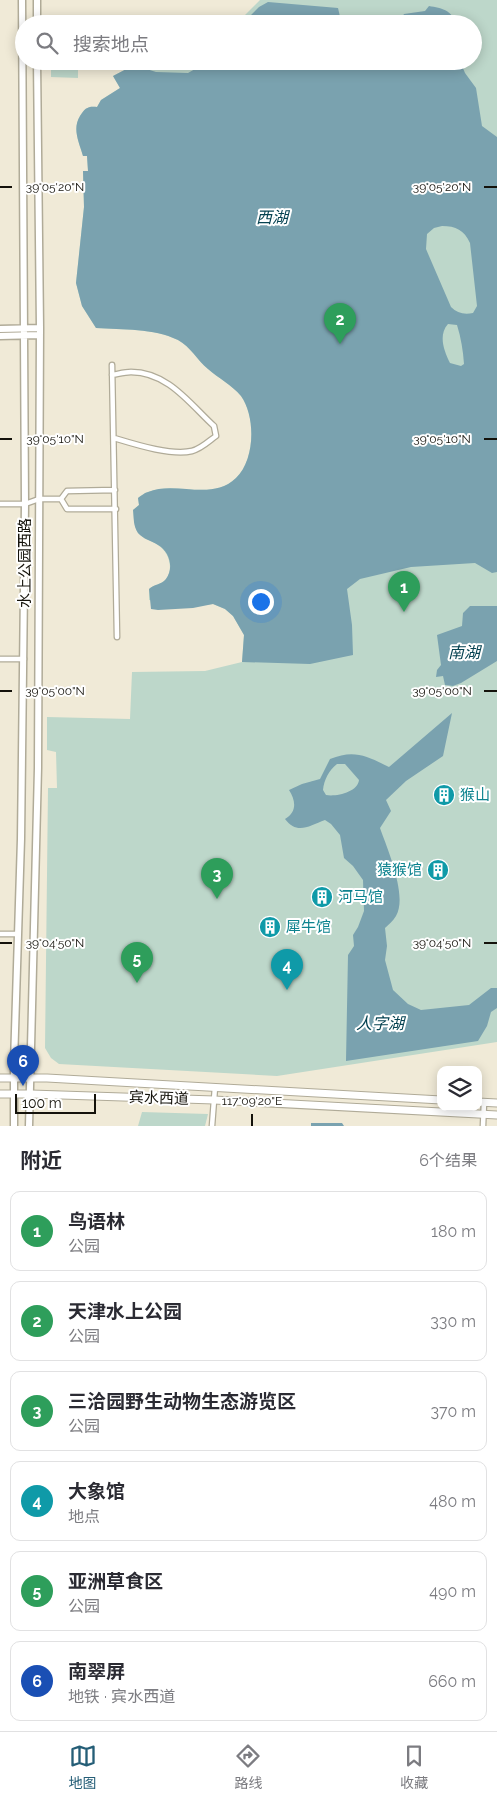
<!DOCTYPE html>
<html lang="zh">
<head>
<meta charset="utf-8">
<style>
	:root { --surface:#fff; --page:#f2f2f3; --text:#2b2b33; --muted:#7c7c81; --line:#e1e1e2; --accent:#255e77 }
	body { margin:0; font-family:Raleway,"Noto Sans SC",sans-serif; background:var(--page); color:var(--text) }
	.controls { position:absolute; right:15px; bottom:15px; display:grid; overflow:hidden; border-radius:10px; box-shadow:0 2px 12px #0003 }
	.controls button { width:45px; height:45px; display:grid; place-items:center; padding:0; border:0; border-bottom:1px solid var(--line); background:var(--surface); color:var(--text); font:25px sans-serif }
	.scale { position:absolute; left:15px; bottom:12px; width:81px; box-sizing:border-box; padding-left:5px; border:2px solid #14120b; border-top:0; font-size:14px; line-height:18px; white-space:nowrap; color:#14120b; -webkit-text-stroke:4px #fff; paint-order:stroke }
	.you { position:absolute; left:260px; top:601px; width:18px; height:18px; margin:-12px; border:4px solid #fff; border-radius:50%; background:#1a73e8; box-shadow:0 0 0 8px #1a73e833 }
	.badge { display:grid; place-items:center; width:32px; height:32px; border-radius:50%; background:var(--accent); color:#fff; font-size:16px; font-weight:700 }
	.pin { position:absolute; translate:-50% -41px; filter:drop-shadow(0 1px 2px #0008) }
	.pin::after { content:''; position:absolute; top:26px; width:18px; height:15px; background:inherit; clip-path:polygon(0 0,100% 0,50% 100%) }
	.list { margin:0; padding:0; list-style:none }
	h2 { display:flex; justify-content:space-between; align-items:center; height:65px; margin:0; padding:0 20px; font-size:21px }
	h2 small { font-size:16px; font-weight:400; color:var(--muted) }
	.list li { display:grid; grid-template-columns:32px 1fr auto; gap:15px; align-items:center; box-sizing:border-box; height:80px; margin:0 10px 10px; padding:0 10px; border:1px solid var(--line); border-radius:10px }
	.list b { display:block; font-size:19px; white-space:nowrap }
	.list p { margin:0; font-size:16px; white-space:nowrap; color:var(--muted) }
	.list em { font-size:16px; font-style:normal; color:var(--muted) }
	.icon { flex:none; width:28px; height:28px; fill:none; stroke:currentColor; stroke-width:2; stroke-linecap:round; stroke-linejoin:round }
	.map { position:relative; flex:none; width:497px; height:1126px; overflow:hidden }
	.search { position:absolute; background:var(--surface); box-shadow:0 2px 12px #0003; left:15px; right:15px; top:15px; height:55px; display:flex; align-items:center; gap:12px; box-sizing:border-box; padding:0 18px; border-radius:28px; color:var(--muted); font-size:19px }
	.sheet { height:605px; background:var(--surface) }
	nav { display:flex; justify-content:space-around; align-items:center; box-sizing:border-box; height:70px; border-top:1px solid var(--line); background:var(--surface); font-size:14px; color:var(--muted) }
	nav a { display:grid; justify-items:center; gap:2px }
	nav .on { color:var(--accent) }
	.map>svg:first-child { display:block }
	.green { fill:#bdd7ca }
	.water { fill:#7aa2af; fill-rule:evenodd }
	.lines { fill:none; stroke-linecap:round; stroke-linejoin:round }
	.street-casing { stroke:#b0ab98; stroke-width:7 }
	.secondary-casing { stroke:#b0ab98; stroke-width:9 }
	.primary-casing { stroke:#b0ab98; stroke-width:9 }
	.street { stroke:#fff; stroke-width:4.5 }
	.secondary { stroke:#fff; stroke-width:6 }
	.primary { stroke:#fff; stroke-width:7 }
	.ticks { fill:none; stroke:#14120b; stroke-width:2 }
	.labels { text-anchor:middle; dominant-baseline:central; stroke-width:4; stroke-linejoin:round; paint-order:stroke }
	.street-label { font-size:15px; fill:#14120b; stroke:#fff }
	.culture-label { font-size:15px; fill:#0d838f; stroke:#fff; text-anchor:start }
	.water-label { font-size:16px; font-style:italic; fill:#054251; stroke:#fff }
	.ticks-label { font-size:12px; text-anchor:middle; fill:#14120b; stroke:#fff; stroke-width:4; stroke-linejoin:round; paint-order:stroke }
</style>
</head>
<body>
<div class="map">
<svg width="497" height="1126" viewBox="0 0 497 1126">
	<rect width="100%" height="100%" fill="#f0ead7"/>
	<path class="green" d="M260,0H497V1042L277,1076L59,1064L51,1058L45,1048L48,788H57L56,752L47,750V717L130,719L132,672L205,671L242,662L244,635L233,616L225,609L213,604L204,605L149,600V589C154,584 161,585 166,579C174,569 169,552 158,545C152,541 143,539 138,533C134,526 134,518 133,510L139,505L138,498C141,496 144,493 148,492C176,480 211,502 236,478C255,460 256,417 241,396C232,385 218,378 208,369C197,360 191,347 178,340C153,328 123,330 96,328L82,306L76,283L84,207L83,171H88L87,156H83C79,142 72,129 80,116C85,108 88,106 97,107L101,100L120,88L113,76L134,65L147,62L473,61V24H236Z
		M51,61H78V78L51,77Z
		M142,1112L208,1114L205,1126H138Z"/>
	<path class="water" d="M268,2L338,8L341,21L360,20L364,24H242L259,7Z
		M429,6C442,8 452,10 456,24H398L404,14L425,11Z
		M209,61H460L465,73L476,88L482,126L497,137V572L492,573L475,563L411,567L360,579L347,589L352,625L353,655L310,664L242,662L244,635L233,616L225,609L213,604L193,608L158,610L151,609L149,589C154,584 161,585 166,579C174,568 170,552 158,545C152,541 143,539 138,533C133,526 134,518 133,510L139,505L138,498C141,496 144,493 148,492C176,480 211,502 236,478C255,460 256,417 241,396C232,385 218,378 208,369C197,360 191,347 178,340C153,328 123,330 96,328L82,306L76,283L84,207L83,171H88L87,156H83C79,142 72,129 80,116C85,108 88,106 97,107L101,100L120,88L113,76L134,65L156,72L188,73ZM442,226C456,226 464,230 470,243L477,306L473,313C464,315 457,313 451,307L429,256L426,249L427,234L434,228ZM448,324L457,325C461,338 463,350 464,364L461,366L450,363C444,351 438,335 448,324Z
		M470,606H497V661L461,683L453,686L445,685L443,676L436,677L437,670L441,665L437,635L462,626L463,613Z
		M452,713L443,756L406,781L386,800L391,811L380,828C387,848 408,896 396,916C393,921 389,924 385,928L387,946L385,960L393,990L408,1004L421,1010L469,1005L491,988H497V1008L491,1012L487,1026L478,1041L346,1061L348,955L354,946L353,935L358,927L364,911L363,880L353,866L344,858L340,835L331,824L325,820C309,826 297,835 285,819C297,812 296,801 289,790L302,784L320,779L330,759C354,749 367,756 389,767ZM337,764H345L359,780C358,792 336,797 326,795L323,790C324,780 329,770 337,764Z
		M311,1123H342L344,1126H311Z"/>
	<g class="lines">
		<g class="street-casing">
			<path id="street" d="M112,365L117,637
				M112,375C118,374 125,372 131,372C168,372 190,404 214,426L216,436C209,441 201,449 192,451C171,456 134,444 114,438
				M61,499L67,509H116
				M61,499L67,491L115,490
				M0,504H25L39,499H61
				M0,659H24
				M0,934H18
				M212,1126L215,1087
				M483,1126L484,1102"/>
		</g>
		<g class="secondary-casing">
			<path id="secondary" d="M37,0V24
				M0,329L40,328
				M0,336L40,335
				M14,1126V1063L21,839L25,504L22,0
				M29,1126L38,768L40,328L37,61"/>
		</g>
		<g class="primary-casing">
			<path id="primary" d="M0,1078H47L441,1100
				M0,1094H31L214,1100L497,1115
				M478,1102L497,1103"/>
		</g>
		<use href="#street" class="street"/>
		<use href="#secondary" class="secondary"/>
		<use href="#primary" class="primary"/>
	</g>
	<path class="ticks" d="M0,187H12M484,187H497M0,439H12M484,439H497M0,691H12M484,691H497M0,943H12M484,943H497M252,1114V1126"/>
	<defs>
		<g id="building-disc" transform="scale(1.125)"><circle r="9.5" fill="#0f9aa8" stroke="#fff"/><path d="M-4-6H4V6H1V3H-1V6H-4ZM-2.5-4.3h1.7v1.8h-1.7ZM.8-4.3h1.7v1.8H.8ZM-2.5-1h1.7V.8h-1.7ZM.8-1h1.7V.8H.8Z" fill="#fff"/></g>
	</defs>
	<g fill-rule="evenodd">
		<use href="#building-disc" x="444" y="795"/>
		<use href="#building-disc" x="438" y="870"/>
		<use href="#building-disc" x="322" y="897"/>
		<use href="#building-disc" x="270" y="927"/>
	</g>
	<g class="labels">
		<g class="street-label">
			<text transform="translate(25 563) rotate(-90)">水上公园西路</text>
			<text transform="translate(159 1098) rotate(2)">宾水西道</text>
		</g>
		<g class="culture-label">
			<text x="460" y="795">猴山</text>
			<text x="422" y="870" text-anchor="end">猿猴馆</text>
			<text x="338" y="897">河马馆</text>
			<text x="286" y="927">犀牛馆</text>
		</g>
		<g class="water-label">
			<text x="272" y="217">西湖</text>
			<text x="464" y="652">南湖</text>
			<text x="380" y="1023">人字湖</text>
		</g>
	</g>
	<g class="ticks-label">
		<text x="55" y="191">39°05'20"N</text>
		<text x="442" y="191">39°05'20"N</text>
		<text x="55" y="443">39°05'10"N</text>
		<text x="442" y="443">39°05'10"N</text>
		<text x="55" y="695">39°05'00"N</text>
		<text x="442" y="695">39°05'00"N</text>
		<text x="55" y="947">39°04'50"N</text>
		<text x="442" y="947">39°04'50"N</text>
		<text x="252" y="1105">117°09'20"E</text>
	</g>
</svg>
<div class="controls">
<button><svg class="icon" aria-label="layers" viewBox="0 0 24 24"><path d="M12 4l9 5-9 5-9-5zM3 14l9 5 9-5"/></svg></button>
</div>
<div class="scale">100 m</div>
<div class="you"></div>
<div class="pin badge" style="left:404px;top:612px;background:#2e9e5b">1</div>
<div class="pin badge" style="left:340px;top:344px;background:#2e9e5b">2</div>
<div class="pin badge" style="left:217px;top:899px;background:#2e9e5b">3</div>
<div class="pin badge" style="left:287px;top:990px;background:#0f9aa8">4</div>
<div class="pin badge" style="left:137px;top:983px;background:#2e9e5b">5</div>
<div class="pin badge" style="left:23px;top:1086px;background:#1a4fb4">6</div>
<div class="search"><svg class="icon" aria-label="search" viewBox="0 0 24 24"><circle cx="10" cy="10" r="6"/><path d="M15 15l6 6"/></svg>搜索地点</div>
</div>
<section class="sheet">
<h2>附近<small>6个结果</small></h2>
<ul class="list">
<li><span class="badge" style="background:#2e9e5b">1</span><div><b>鸟语林</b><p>公园</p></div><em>180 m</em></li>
<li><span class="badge" style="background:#2e9e5b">2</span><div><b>天津水上公园</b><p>公园</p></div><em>330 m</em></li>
<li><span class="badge" style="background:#2e9e5b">3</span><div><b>三洽园野生动物生态游览区</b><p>公园</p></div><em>370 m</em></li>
<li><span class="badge" style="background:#0f9aa8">4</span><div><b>大象馆</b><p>地点</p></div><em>480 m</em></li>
<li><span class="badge" style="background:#2e9e5b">5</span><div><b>亚洲草食区</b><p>公园</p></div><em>490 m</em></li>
<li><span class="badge" style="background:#1a4fb4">6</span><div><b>南翠屏</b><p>地铁 · 宾水西道</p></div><em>660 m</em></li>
</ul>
</section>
<nav>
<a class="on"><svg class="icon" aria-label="map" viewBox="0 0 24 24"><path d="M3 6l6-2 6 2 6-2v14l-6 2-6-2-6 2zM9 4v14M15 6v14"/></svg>地图</a>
<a><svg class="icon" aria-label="directions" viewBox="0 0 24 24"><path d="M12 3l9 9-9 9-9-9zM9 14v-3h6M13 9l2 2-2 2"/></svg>路线</a>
<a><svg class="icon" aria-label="saved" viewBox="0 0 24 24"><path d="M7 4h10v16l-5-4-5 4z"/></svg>收藏</a>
</nav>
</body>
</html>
